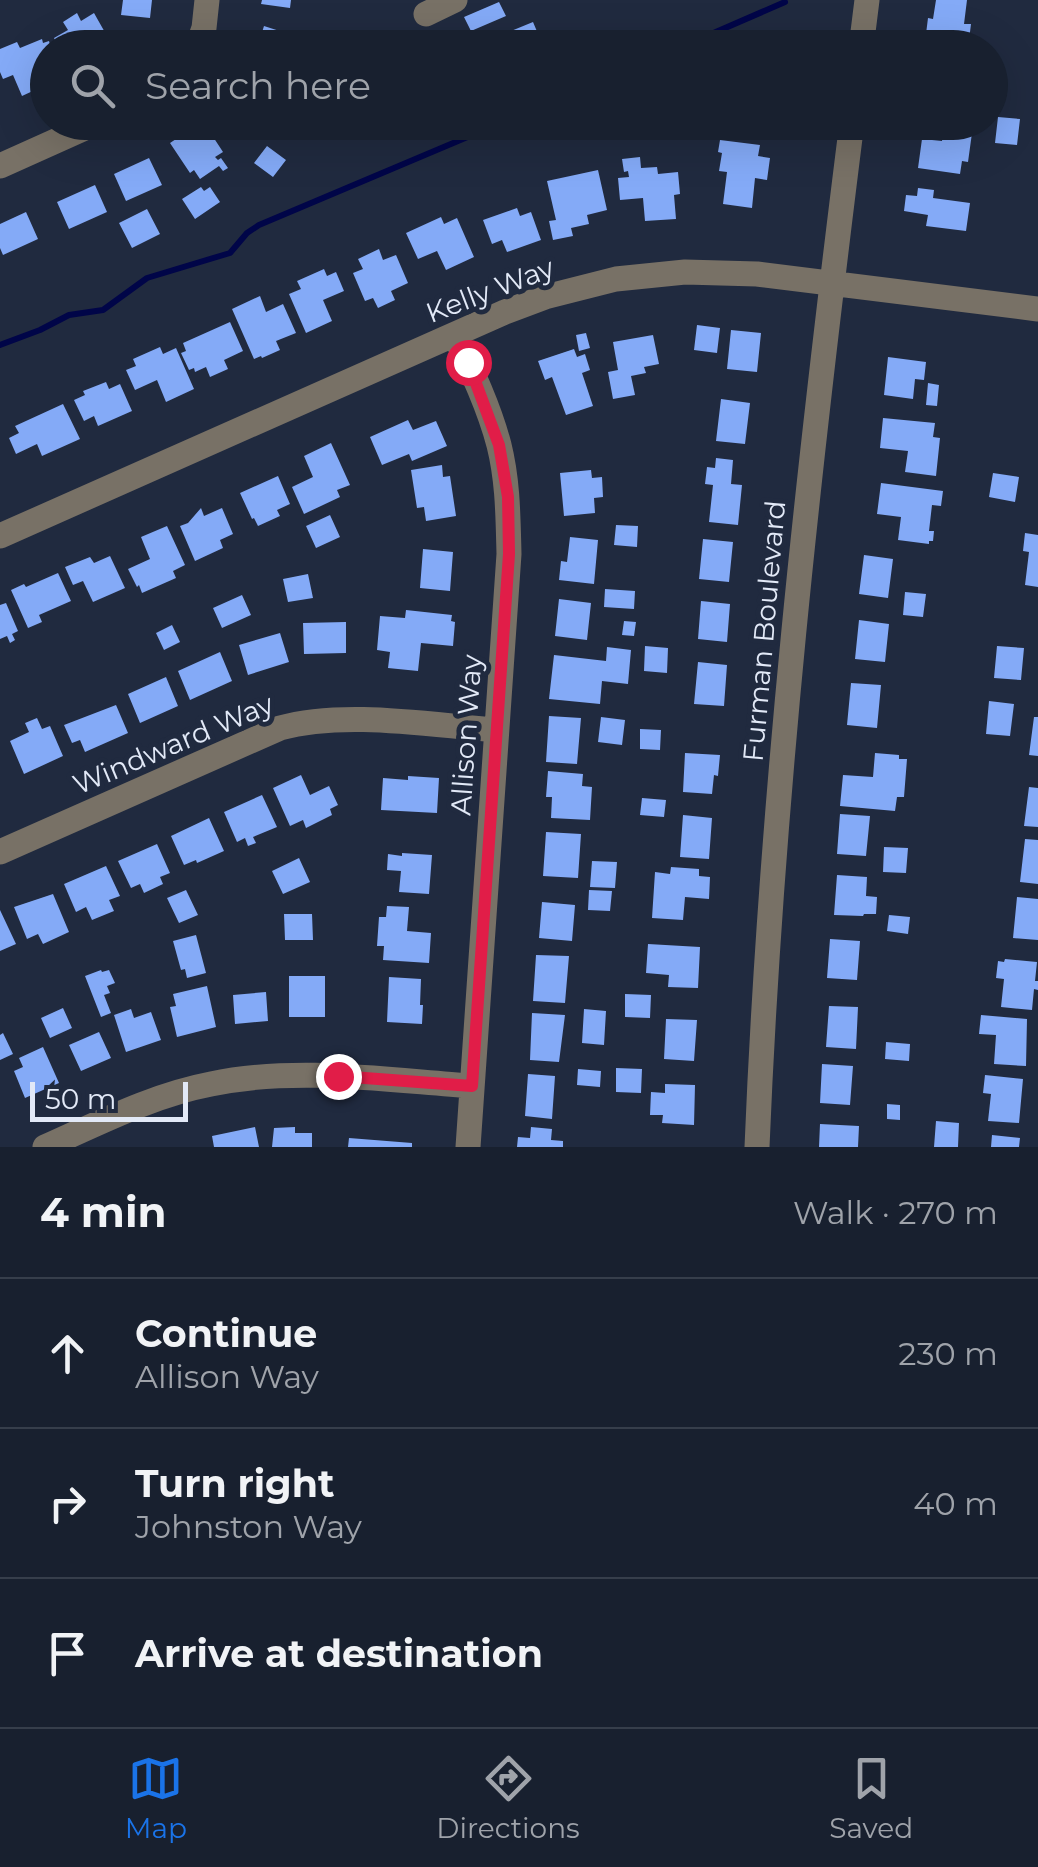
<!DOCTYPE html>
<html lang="en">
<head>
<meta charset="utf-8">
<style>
	:root { --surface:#18202f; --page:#252d3b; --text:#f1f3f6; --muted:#9fa3aa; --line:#363e4b; --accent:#1a73e8 }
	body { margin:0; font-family:Montserrat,sans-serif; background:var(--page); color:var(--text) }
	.scale { position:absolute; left:30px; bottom:25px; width:158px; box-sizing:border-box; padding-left:10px; border:5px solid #e2e9f7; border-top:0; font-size:28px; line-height:35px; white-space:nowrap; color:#e2e9f7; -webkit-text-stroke:8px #202a3f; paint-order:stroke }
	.stop { position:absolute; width:30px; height:30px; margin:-22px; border:8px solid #e11d48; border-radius:50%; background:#fff }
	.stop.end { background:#e11d48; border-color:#fff; box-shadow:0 2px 10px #0008 }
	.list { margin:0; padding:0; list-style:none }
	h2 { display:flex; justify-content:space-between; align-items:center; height:130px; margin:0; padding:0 40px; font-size:42px }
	h2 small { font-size:32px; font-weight:400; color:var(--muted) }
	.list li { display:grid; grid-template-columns:65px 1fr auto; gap:30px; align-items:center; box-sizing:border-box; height:150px; padding:0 40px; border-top:2px solid var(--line) }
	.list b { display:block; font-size:38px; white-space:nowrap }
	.list p { margin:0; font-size:32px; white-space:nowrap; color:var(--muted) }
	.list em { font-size:32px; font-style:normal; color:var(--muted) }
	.icon { flex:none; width:55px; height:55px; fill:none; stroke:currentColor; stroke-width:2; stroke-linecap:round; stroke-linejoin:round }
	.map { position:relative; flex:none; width:1038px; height:1147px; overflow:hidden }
	.search { position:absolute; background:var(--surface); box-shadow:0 10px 40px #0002; left:30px; right:30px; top:30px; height:110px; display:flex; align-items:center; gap:25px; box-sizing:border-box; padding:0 35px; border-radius:55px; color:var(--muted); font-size:38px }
	.sheet { height:580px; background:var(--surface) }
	nav { display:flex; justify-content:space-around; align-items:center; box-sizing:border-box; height:140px; border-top:2px solid var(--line); background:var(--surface); font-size:28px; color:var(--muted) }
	nav a { display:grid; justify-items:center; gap:5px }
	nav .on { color:var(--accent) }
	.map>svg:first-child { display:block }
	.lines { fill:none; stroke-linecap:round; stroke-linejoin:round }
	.stream { stroke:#000548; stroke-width:6 }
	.building { fill:#84aaf7 }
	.minor { stroke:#787166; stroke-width:25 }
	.route { stroke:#e11d48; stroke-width:12 }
	.labels { text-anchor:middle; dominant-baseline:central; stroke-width:10; stroke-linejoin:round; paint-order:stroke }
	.street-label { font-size:28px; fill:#e2e9f7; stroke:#202a3f }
</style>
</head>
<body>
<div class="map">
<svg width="1038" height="1147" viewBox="0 0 1038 1147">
	<rect width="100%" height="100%" fill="#202a3f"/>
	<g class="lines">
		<path class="stream" d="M679,48L785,2
			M0,345L40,330L69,315L103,310L147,278L230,253L247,233L259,225L503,122"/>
	</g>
	<path class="building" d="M123,0H152L150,18L121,15Z
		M262,0H291L290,8L261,4Z
		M936,0H967L964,24H971L969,40L926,34L928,18L933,19Z
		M499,2L506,16L471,31L464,17Z
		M77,13L81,21L94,13L107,36L92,45L93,48H59L54,38L68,30L63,22Z
		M533,22L544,48H473L486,42L484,38L502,30L504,34Z
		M264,26L292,35L288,48H257Z
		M42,39L43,43L49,41L51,48H48V63L42,65L48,78V84L22,96L13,75L3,79L0,72V49L17,42L20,48Z
		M998,117L1020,119L1017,145L995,143Z
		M746,122H782L781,129L746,125Z
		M944,122H966L965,131L972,133L968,162L962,161L960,174L918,168L922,139L942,141Z
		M206,126L223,152L215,157L218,160L221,158L228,168L223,171L219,166L200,179L194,170L190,173L170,143L188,131L192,136Z
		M720,140L760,145L758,156L770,158L767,180L755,178L752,208L723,204L727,172L719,171L722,153L718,152Z
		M267,146L286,160L273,177L254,163Z
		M640,157L641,168L657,167L658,174L678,172L680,194L674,195L676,219L645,221L643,198L620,200L618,178L629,177L628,171L624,172L622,159Z
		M149,158L162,185L126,201L114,174Z
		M598,170L607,210L587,215L589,224L571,228L573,236L553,240L549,221L556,220L547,181Z
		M95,185L107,212L69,229L57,202Z
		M201,187L204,191L210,187L220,202L195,219L182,199Z
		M918,188L934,190L933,198L970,203L966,231L926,226L928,215L904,211L906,195L917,196Z
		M517,208L520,216L531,212L541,240L507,252L502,240L492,244L483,220Z
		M147,209L160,234L132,248L119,223Z
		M26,212L38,239L3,255L0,248V224Z
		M441,217L444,224L457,218L474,257L446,270L437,251L418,259L406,233Z
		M379,249L383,260L396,255L408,283L391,291L395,300L378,308L373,298L365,301L353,273L363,269L358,259Z
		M324,269L327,276L336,272L344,291L323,300L332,321L306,333L289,294L301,289L297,281Z
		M260,296L266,312L283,304L296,333L276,341L280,350L262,358L261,356L254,359L232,309Z
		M230,322L243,351L224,360L228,369L210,377L206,367L195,372L194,368L189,370L181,353L186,351L183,343Z
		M697,325L720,328L717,353L694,350Z
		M731,330L761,333L757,372L727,369Z
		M586,333L590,348L579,351L576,335Z
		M653,335L659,364L644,367L646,373L631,376L635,395L613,399L608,372L618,370L613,342Z
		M160,347L163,354L176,348L194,389L166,402L157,380L135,390L126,370L136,366L133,359Z
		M574,349L577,357L585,354L590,370L582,373L593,406L566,415L552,377L545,380L538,361Z
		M888,357L926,362L924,380L915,379L913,399L884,395Z
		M106,382L109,389L120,384L132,411L98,426L94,416L84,421L74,400L85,395L83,391Z
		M928,383L939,385L937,406L926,405Z
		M721,399L750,403L745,444L716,441Z
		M63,404L80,439L42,456L37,444L16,454L9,438L19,433L15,426Z
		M883,418L935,423L933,437L940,438L936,476L905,472L908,451L880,448Z
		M408,420L413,430L436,421L447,446L412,461L409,454L382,465L370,437Z
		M331,443L350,485L337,490L340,497L304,514L292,487L313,477L304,456Z
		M716,458L733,460L731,484L742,485L738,525L709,522L713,485L705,484L707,467L715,468Z
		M442,465L443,477L450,476L456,516L426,521L424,507L417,508L411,470Z
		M591,470L592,478L602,477L603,497L594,498L595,513L564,516L560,473Z
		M993,473L1019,477L1015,502L989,497Z
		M278,476L290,504L277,510L280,516L258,526L254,518L252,519L240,493Z
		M881,483L943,491L941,506L932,505L929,531H934L933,541H929V544L898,540L901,517L877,514Z
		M201,508L204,516L222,508L233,534L220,540L223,548L195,561L180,526L188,523Z
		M330,515L340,537L316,548L306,526Z
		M616,525L638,526L637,547L614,545Z
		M167,526L185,565L173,571L176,578L142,593L139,585L137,587L128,569L150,559L141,537Z
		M1025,533L1038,535V587L1025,585L1029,552L1023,551Z
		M570,537L598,540L594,584L559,580L561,561L567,562Z
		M703,539L733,542L729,582L699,579Z
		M423,549L453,552L450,591L420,588Z
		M864,555L893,559L888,598L859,594Z
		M110,556L125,588L93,602L83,581L73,585L65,567L90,557L94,563Z
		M58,573L71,601L39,615L42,622L28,628L11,590L24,584L26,587Z
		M308,574L313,598L288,602L283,579Z
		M605,589L635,591L634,609L604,607Z
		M905,592L926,594L923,617L903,615Z
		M242,595L251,615L222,628L213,608Z
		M559,599L591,603L587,640L555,636Z
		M701,601L730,604L727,642L698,639Z
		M6,603L18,631L12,634L15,640L10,643L7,636L0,639V605Z
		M406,610L452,615L451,621L455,622L453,646L421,643L418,671L388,668L390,652L377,650L380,616L405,618Z
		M859,620L889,624L885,662L855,659Z
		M624,621L636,622L634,636L622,635Z
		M346,622V653L304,654L303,623Z
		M172,625L180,642L164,650L156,633Z
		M280,633L289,662L248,675L239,645Z
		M645,646L668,648L667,673L644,671Z
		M997,646L1024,648L1021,680L994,678Z
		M607,647L631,650L628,684L602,681L600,704L549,699L554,655L606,661Z
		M220,652L232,681L190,700L178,671Z
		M698,662L727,665L724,706L694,704Z
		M166,677L178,706L140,723L128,694Z
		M851,683L881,685L877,728L847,725Z
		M989,701L1014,704L1010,736L986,734Z
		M116,705L128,733L85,752L80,740L72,743L64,725Z
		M549,716L581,718L577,764L546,762Z
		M601,717L625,720L622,745L598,742Z
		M1034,717H1038V756L1029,755Z
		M37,718L42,729L50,726L63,756L24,774L10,741L29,732L25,723Z
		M640,729L661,730L660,750L640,749Z
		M685,753L720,755L718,776L714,775L712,794L683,792Z
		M875,753L899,755V759H907L904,797H897L895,811L840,806L843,775L873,777Z
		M548,771L583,774L582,786L592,787L590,820L551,818L552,797H546Z
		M301,775L310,795L329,786L338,805L330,809L332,815L306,828L303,820L290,826L273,788Z
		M408,776L439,778L437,813L381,810L383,778L408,780Z
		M1029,787L1038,788V827L1024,826Z
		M262,795L277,827L253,837L256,843L248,846L245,838L237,842L224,812Z
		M642,798L666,800L664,817L640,815Z
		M840,814L870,816L866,856L837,854Z
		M683,815L712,818L709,859L680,857Z
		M209,818L224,851L197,863L196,860L184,865L171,836Z
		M546,832L581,834L578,878L543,876Z
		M1025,839L1038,840V884L1020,882Z
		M157,844L170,873L160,877L163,884L144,893L140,884L131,888L118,861Z
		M884,847L908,848L906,873L883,872Z
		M402,853L432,855L429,894L399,892L401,871L387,870L388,854L402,856Z
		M299,858L310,882L283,894L272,871Z
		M592,861L617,862L615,888L590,887Z
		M106,866L120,896L109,900L114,911L92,920L86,907L76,912L64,884Z
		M671,867L699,869V876L710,877L709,899L685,897L683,920L652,918L655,872L670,874Z
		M837,875L867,877L866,896L877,897L876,914H864L863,916L834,915Z
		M186,890L198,915L179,923L167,898Z
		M589,890L612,891L610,911L588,910Z
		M53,894L69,932L43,944L38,934L27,939L14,907Z
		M1017,897L1038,899V940L1013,938Z
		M542,902L575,905L572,941L539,938Z
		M387,906L409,907L407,931L431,933L429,963L383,960L384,946H377L379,917H386Z
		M0,910L16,944L0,951Z
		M284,914H312L313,940H285Z
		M889,915L910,917L908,934L887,931Z
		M196,935L206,973L187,978L185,969L181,970L173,941Z
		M830,939L860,941L857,980L827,978Z
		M648,944L700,947L698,988L668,987L669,975L646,973Z
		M536,955L569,956L565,1003L533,1001Z
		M1005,959L1037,962L1035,981H1038V990L1034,989L1032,1010L1001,1007L1004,979L996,978L998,961L1004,962Z
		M101,970L102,972L109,970L115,983L107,986L110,993L104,995L111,1013L101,1017L85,976Z
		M289,976H325V1017H289Z
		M389,977L421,979L420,1005H423L422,1024L387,1022Z
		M207,986L216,1027L177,1037L170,1007L176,1006L173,994Z
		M266,992L268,1021L235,1024L233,995Z
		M625,994L651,995L650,1018L625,1017Z
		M829,1006L858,1007L856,1049L826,1047Z
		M63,1008L72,1028L50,1038L41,1018Z
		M131,1009L134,1018L151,1012L161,1040L126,1052L114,1015Z
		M584,1009L606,1011L604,1045L582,1043Z
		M532,1013L565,1015L559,1062L530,1060Z
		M981,1015L1027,1019L1026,1066L994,1064L996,1035L979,1034Z
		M666,1019L697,1020L694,1061L664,1059Z
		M99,1032L111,1058L81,1071L69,1045Z
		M3,1033L13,1054L0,1060V1035Z
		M886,1042L910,1044L909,1061L885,1059Z
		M43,1047L59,1083L25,1098L14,1071L23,1067L19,1058Z
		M822,1064L853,1066L850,1105L820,1103Z
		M616,1068L642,1069L641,1093L616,1092Z
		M578,1069L601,1071L600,1087L577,1085Z
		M528,1074L555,1076L552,1119L525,1116Z
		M985,1075L1023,1079L1019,1123L988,1121L991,1094L983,1093Z
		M665,1084L695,1085L694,1125L662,1123L663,1115H650L651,1092L665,1093Z
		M887,1104L900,1105V1120L887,1119Z
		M936,1121L959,1123L958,1147H934Z
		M820,1124L859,1126L858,1147H819Z
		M255,1127L259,1147H214L212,1136Z
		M295,1127V1133H312V1147H272L274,1128Z
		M531,1127L552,1129L551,1140L563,1141V1147H517L518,1137L530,1138Z
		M992,1135L1020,1138L1019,1147H991Z
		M349,1138L412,1143V1147H348Z"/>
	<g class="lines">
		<path class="minor" d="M426,14L455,0
			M197,48L204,28L207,0
			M861,48L867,0
			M0,166L98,122
			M455,336C472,371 489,407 499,445C508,481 508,517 509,554L468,1147
			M0,536L505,312L545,297L616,279L685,272L757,274L1038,309
			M0,852L280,728C345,710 429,725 496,730
			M45,1147C99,1123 153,1095 211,1084C296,1066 386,1080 472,1086
			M757,1147C771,804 809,463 852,122"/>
	</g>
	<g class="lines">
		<path class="route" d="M338,1076L472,1086L509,554L508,497L499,445L468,362"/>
	</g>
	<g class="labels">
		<g class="street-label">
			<text transform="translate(490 290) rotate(-21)">Kelly Way</text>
			<text transform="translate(764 631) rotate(-85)">Furman Boulevard</text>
			<text transform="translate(466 735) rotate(-86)">Allison Way</text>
			<text transform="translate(173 744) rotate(-23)">Windward Way</text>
		</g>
	</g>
</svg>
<div class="scale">50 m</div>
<div class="stop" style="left:468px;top:362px"></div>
<div class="stop end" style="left:338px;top:1076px"></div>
<div class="search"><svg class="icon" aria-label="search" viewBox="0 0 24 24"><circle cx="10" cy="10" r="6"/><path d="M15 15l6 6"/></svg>Search here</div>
</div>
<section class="sheet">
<h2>4 min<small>Walk · 270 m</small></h2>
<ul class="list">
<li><svg class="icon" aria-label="ahead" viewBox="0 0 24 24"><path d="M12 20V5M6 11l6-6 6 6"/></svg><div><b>Continue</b><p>Allison Way</p></div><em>230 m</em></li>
<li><svg class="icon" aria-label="right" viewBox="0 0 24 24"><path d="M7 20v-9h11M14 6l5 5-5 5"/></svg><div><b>Turn right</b><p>Johnston Way</p></div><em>40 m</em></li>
<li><svg class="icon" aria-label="arrive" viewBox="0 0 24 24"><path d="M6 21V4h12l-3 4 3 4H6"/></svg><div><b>Arrive at destination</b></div></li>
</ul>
</section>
<nav>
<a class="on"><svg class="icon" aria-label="map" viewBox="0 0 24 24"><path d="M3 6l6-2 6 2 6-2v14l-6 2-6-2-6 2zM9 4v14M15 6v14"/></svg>Map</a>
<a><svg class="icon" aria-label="directions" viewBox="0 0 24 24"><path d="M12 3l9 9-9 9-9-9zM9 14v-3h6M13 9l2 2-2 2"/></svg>Directions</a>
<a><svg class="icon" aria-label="saved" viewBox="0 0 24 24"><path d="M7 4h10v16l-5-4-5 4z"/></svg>Saved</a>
</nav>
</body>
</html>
